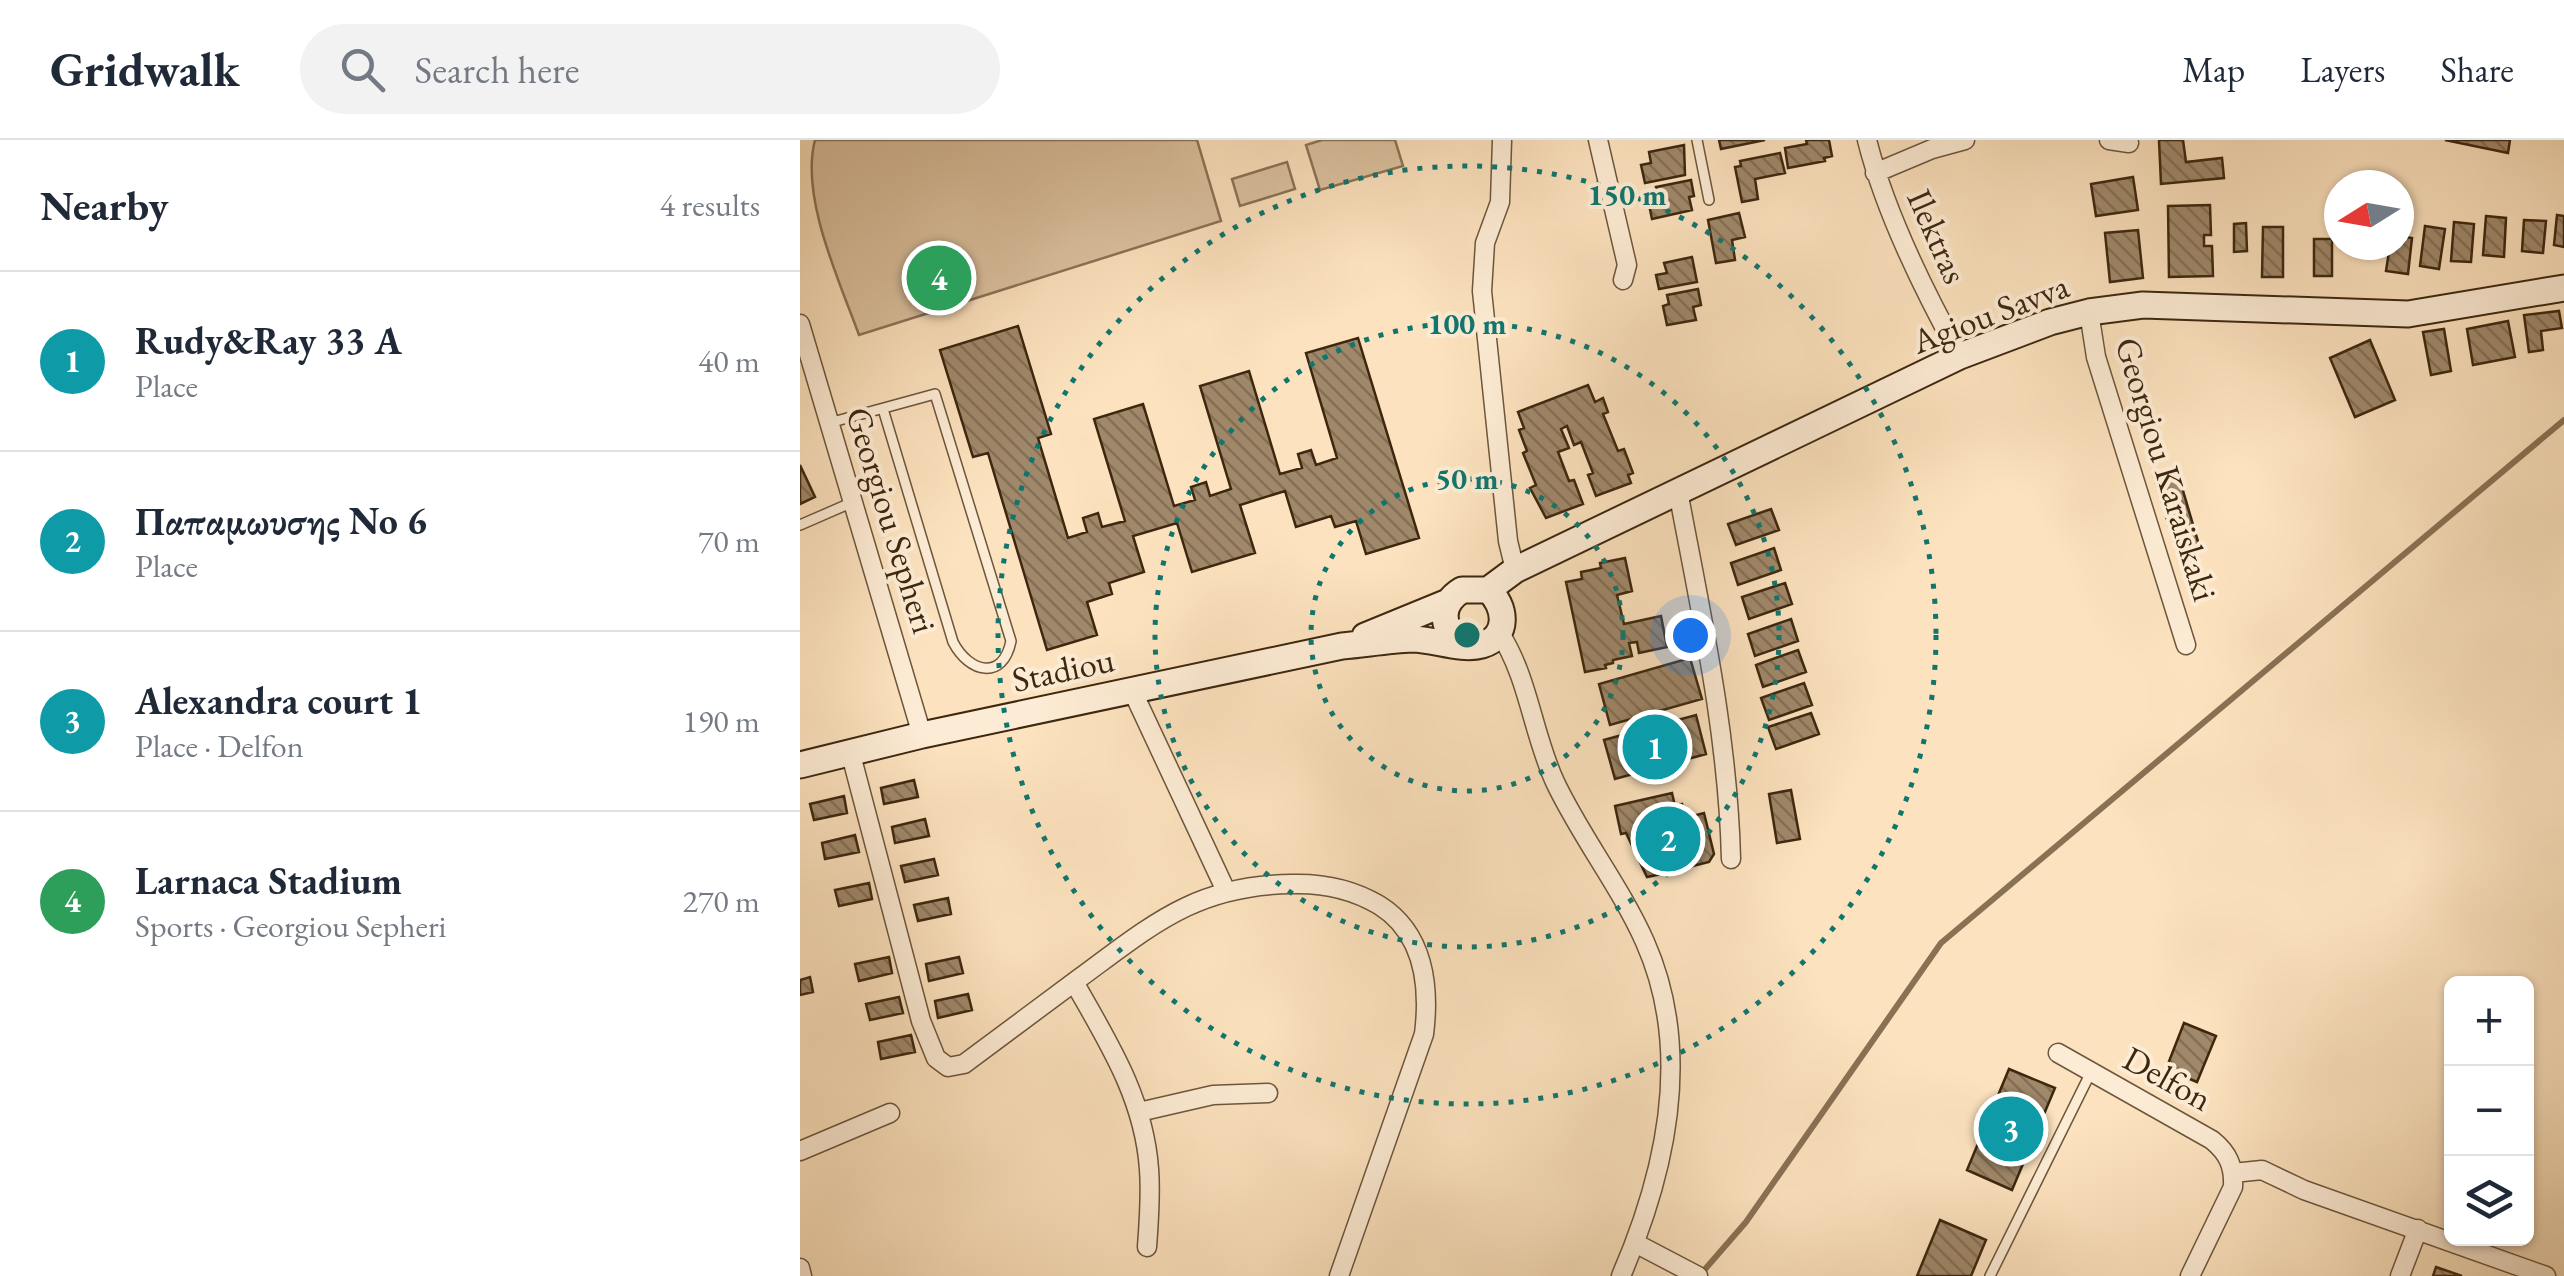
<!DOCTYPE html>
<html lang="en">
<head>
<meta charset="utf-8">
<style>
	:root { --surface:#fff; --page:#f2f2f3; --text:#1f2937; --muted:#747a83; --line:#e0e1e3; --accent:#b45309 }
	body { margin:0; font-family:"EB Garamond",serif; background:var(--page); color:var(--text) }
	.controls { position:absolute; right:30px; bottom:30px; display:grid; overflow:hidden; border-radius:15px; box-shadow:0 2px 8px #0004 }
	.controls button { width:90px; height:90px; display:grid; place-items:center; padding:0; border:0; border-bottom:2px solid var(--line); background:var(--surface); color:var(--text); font:50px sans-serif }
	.compass { position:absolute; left:1524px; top:30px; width:90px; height:90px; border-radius:50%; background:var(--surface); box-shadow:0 2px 8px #0004; rotate:259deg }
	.you { position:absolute; left:890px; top:495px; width:35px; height:35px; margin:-25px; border:8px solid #fff; border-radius:50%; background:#1a73e8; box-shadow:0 0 0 15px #1a73e833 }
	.badge { display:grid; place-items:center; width:65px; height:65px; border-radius:50%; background:var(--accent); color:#fff; font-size:32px; font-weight:700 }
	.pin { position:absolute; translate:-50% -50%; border:5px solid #fff; box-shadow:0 2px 10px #0006 }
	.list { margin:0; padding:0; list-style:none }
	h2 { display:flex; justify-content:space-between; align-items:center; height:130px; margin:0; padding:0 40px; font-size:42px }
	h2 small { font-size:32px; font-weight:400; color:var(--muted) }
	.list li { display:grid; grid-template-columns:65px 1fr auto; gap:30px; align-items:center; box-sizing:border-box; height:180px; padding:0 40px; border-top:2px solid var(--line) }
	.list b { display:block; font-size:38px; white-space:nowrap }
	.list p { margin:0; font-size:32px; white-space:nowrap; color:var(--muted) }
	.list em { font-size:32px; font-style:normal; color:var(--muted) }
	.icon { flex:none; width:55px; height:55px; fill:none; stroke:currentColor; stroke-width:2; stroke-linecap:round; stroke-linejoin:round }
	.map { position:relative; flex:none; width:1764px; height:1136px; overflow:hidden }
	header { display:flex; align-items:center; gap:60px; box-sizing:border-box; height:140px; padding:0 50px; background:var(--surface); border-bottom:2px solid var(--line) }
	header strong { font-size:48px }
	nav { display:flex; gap:55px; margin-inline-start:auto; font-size:35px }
	.search { width:700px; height:90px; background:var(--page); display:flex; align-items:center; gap:25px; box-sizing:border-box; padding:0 35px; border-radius:55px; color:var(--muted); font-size:38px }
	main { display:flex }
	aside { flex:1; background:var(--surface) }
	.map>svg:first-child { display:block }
	.grass { fill:#dcc2a0; stroke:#8c7458; stroke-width:2.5 }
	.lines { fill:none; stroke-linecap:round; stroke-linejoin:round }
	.stream { stroke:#897154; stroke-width:6 }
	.building { fill:url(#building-back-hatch); stroke:#3d270f; stroke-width:2.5 }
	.lane-casing { stroke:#6d563b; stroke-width:12 }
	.street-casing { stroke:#6d563b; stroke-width:21 }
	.secondary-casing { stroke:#3d270f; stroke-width:29 }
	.lane { stroke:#fdecd5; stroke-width:9 }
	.street { stroke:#fdecd5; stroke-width:18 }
	.secondary { stroke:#fdecd5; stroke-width:25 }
	.ring { fill:none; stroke:#0f766e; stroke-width:5; stroke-dasharray:5 10 }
	.labels { text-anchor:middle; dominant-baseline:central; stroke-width:8; stroke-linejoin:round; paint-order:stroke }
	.street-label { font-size:35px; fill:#3d270f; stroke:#fdecd5 }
	.centre { fill:#0f766e; stroke:#fdecd5; stroke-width:5 }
	.ring-label { font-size:30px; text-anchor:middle; font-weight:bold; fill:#0f766e; stroke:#fdecd5; stroke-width:8; stroke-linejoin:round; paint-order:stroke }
</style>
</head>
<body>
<header>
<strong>Gridwalk</strong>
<div class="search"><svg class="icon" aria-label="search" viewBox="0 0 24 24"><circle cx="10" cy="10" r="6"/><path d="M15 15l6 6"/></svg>Search here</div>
<nav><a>Map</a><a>Layers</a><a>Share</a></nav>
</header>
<main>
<aside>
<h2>Nearby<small>4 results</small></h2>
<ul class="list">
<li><span class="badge" style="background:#0f9aa8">1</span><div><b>Rudy&amp;Ray 33 A</b><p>Place</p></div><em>40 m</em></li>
<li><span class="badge" style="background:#0f9aa8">2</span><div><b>Παπαμωυσης No 6</b><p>Place</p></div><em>70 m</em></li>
<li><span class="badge" style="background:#0f9aa8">3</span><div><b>Alexandra court 1</b><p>Place · Delfon</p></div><em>190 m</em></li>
<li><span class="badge" style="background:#2e9e5b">4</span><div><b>Larnaca Stadium</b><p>Sports · Georgiou Sepheri</p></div><em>270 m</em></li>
</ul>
</aside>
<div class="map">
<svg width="1764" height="1136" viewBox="0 0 1764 1136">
	<defs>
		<pattern id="building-back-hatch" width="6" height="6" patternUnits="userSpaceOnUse" patternTransform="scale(2.5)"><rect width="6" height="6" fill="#a0886a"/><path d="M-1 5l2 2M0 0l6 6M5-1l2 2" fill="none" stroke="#846f56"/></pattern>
	</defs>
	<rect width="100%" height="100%" fill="#fce2be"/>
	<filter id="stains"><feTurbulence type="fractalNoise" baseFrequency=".002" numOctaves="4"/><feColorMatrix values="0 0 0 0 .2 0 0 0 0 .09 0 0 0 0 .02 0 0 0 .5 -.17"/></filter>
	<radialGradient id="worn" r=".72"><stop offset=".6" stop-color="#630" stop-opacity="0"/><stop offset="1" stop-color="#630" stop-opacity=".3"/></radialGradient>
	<path class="grass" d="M15,0H397L421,81L59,195C39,140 0,57 15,0Z
		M522,0H595L603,26L520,50L506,5Z
		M487,22L495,49L440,66L432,39Z"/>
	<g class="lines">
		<path class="stream" d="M900,1135L946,1082L1141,803L1764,280"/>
	</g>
	<path class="building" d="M919,0H965L921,9Z
		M1006,0H1029L1032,16L1024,18L1025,21L988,28L985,8L1007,4Z
		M1359,0H1383L1386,22L1422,18L1424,38L1361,44Z
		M1645,0H1710L1708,13Z
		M884,5L885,35L845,43L841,25L851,23L849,12Z
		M980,13L985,33L955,39L958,59L942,62L935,27L941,26L940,21Z
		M1333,37L1338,70L1296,76L1291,44Z
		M891,40L894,56L889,57L892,70L852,79L848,60L858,58L856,47Z
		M1410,65L1411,95H1404V106H1412L1413,136L1369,137L1368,66Z
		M939,73L945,97L932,100L935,120L916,123L908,80Z
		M1757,75L1764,76V107L1754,105Z
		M1686,76L1706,78L1704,117L1683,115Z
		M1724,80L1746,81L1743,113L1722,111Z
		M1654,82L1674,84L1671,122L1651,121Z
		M1446,83L1447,111L1434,112V84Z
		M1625,86L1645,89L1639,129L1620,126Z
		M1463,87H1483V137H1462Z
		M1338,90L1343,138L1310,142L1305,93Z
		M1599,96L1612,98L1608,134L1586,131L1590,105H1599Z
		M1514,99H1532V136H1514Z
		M892,117L897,142L859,149L856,135L867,133L864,123Z
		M898,149L901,165L893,167L896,180L867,185L863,166L869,164L867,155Z
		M1759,171L1762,188L1741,191L1743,210L1729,212L1724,175Z
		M1708,181L1715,217L1673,225L1667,189Z
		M218,186L251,294L238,298L268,398L287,392L283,378L298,373L302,387L325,381L294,279L343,264L374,366L395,360L391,347L406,342L410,356L431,349L400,246L449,231L480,334L502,328L498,314L511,310L516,325L537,318L506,213L558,198L619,398L566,414L556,381L535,387L531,376L496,387L485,351L440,365L455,413L392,432L377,383L333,396L344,432L309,443L312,454L287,462L297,495L247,510L188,313L173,317L140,210Z
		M1644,189L1651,231L1631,235L1623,192Z
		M1570,200L1595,260L1555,277L1530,218Z
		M788,245L795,262L803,258L808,272L803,274L818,311L824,309L833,333L828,335L831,343L796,356L788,335L793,333L781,302L774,305L767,286L761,289L769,308L758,312L769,341L774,340L783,364L746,378L730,348L736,345L723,313L727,311L719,290L724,288L718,272Z
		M0,325L15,357L0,364Z
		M1376,327L1399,405L1377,412L1353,334Z
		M971,369L979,390L936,405L928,384Z
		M974,408L981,430L938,445L931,423Z
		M825,418L832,451L817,455L824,484L861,476L867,507L839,513L837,502L829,503L832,516L813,520V523L805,525L806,528L785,532L766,442L782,439L781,432L801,428L800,423Z
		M985,443L992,464L949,479L942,457Z
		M991,479L998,501L955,516L948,494Z
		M998,510L1006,532L963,547L956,525Z
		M890,518L902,559L810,585L799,544Z
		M1004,543L1012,565L969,580L961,558Z
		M1011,573L1019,594L976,609L968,587Z
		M896,575L906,614L815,639L804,600Z
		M114,640L118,657L84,664L81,648Z
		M991,650L1000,699L977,703L969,654Z
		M872,653L875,666L882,664L885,678L904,673L914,714L909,722L889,727L888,720L869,724L871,732L847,737L826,693L821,694L815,666Z
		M44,656L47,673L14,680L10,664Z
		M125,679L129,696L95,703L92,687Z
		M55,695L59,712L25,719L22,703Z
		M134,719L138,735L105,742L101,726Z
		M69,743L72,759L39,766L35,750Z
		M148,758L151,774L118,781L114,765Z
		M89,817L92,833L59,841L55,824Z
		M159,817L163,833L129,841L126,824Z
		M10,837L13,852L0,855V840Z
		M168,854L172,870L138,878L135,861Z
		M99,857L103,873L70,880L66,864Z
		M1384,883L1416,896L1397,942L1366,929Z
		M111,895L115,912L81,919L78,902Z
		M1209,929L1255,948L1212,1050L1167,1030Z
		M1140,1080L1186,1100L1171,1136H1117Z
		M1636,1127L1662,1136H1633Z"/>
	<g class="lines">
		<g class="lane-casing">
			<path id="lane" d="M897,0L909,60
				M29,283L135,254L211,501C203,541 169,533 153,502L83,269
				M0,385L53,362
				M1190,1136L1291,932"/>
		</g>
		<g class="street-casing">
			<path id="street" d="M702,0L700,62L685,103L682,151L708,401L715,430
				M798,0L827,125L823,140
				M1067,0C1085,72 1124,151 1160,216
				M1309,0L1329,3
				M1075,33L1132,9L1165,0
				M1289,172L1296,217L1386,505
				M0,184L122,595
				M878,351C901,474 928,594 931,719
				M699,492C729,538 732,592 755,642C781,697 820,746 845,802C893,910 866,1032 821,1136
				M332,550L426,751
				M50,611L121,881L136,918L148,927L164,924C203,895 242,866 281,837C353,784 397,745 492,744C524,743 552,749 579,765C624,793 630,846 624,894L539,1136
				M274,842C308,902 344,958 349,1029C351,1054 349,1081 347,1107
				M1258,913L1412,1000C1428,1013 1434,1026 1433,1047L1390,1136
				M339,972L413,955L468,953
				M0,1011L90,973
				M1433,1033L1462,1030L1504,1050L1746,1136
				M835,1103L898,1136
				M0,1128L2,1136
				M1600,1136L1618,1089"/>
		</g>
		<g class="secondary-casing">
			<path id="secondary" d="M688,450L715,430L1160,216L1250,182L1289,172L1343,165L1608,174L1764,148
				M565,496L648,462
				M0,625L122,595L542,506C565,504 589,500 612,499C634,499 661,511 682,505C710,497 706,465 688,450H662C639,464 641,486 659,504"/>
		</g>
		<use href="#lane" class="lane"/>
		<use href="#street" class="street"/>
		<use href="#secondary" class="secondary"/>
	</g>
	<g class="ring">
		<circle cx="667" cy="495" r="156"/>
		<circle cx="667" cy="495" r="312"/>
		<circle cx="667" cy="495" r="469"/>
	</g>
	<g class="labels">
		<g class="street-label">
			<text transform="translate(1138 96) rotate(66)">Ilektras</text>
			<text transform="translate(1190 173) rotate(-21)">Agiou Savva</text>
			<text transform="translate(1367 329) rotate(73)">Georgiou Karaiskaki</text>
			<text transform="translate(92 380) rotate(73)">Georgiou Sepheri</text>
			<text transform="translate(263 529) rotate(-12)">Stadiou</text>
			<text transform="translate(1368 938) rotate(29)">Delfon</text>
		</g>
	</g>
	<circle cx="667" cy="495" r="15" class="centre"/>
	<g class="ring-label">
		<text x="827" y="65">150 m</text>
		<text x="667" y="194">100 m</text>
		<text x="667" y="349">50 m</text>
	</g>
	<rect width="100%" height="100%" filter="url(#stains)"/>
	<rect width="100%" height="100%" fill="url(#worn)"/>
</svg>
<div class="controls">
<button>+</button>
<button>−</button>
<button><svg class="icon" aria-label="layers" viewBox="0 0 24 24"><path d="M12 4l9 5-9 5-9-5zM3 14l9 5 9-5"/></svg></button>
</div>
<svg class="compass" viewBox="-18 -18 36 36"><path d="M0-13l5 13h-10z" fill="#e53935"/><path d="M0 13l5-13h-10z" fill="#747a83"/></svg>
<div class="you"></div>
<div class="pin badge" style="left:855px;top:607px;background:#0f9aa8">1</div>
<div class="pin badge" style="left:868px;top:699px;background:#0f9aa8">2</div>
<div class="pin badge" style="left:1211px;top:989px;background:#0f9aa8">3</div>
<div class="pin badge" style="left:139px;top:138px;background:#2e9e5b">4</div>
</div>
</main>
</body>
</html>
